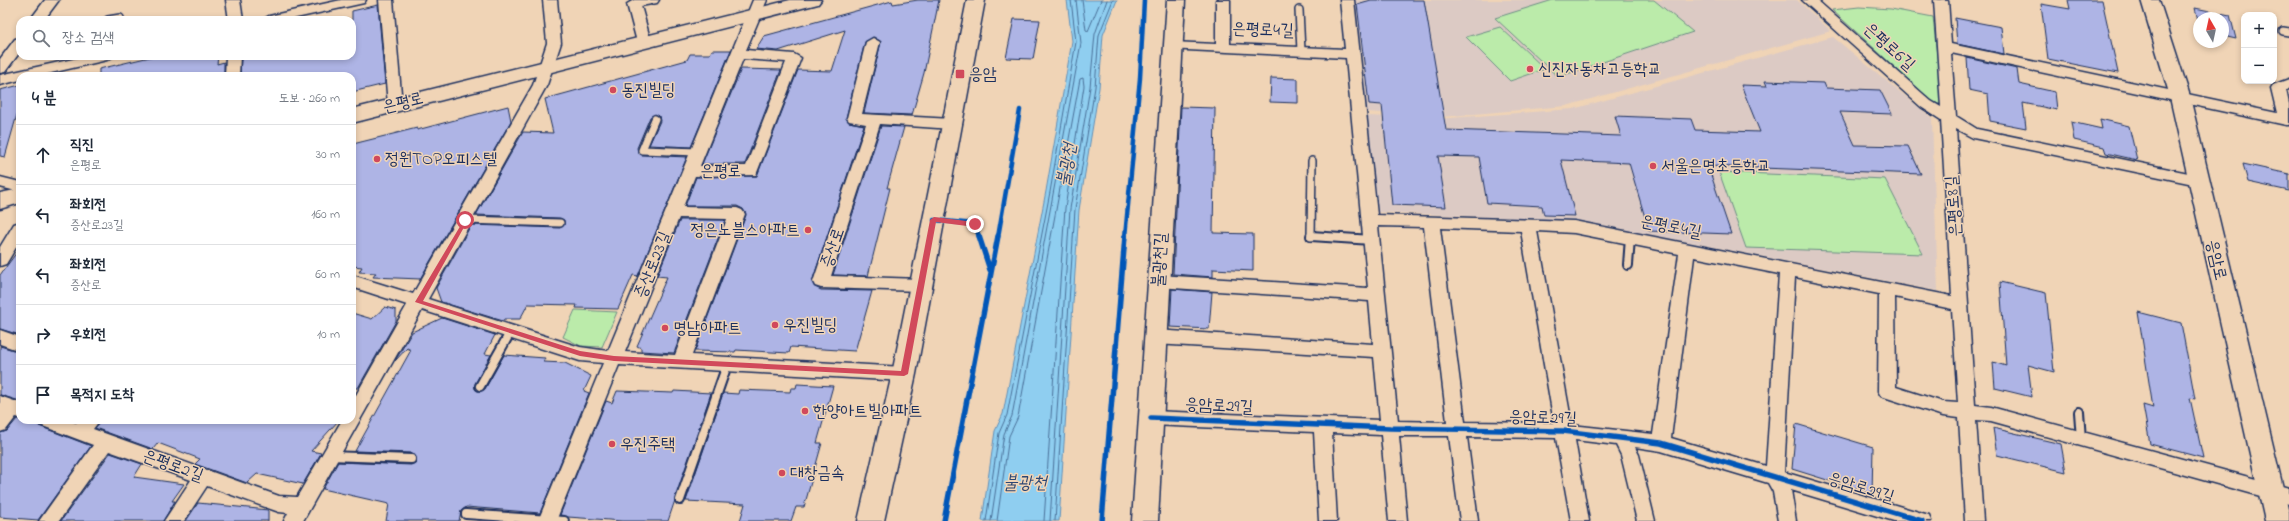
<!DOCTYPE html>
<html lang="ko">
<head>
<meta charset="utf-8">
<style>
	:root { --surface:#fff; --page:#f6f6f7; --text:#1f2937; --muted:#747a83; --line:#e0e1e3 }
	body { margin:0; font-family:"Indie Flower","Poor Story",sans-serif; background:var(--page); color:var(--text) }
	.controls { position:absolute; right:12px; top:12px; display:grid; overflow:hidden; border-radius:8px; box-shadow:0 2px 6px #0003 }
	.controls button { width:36px; height:36px; display:grid; place-items:center; padding:0; border:0; border-bottom:1px solid var(--line); background:var(--surface); color:var(--text); font:20px sans-serif }
	.compass { position:absolute; left:2193px; top:12px; width:36px; height:36px; border-radius:50%; background:var(--surface); box-shadow:0 2px 6px #0003; rotate:351deg }
	.stop { position:absolute; width:12px; height:12px; margin:-9px; border:3px solid #d1495b; border-radius:50%; background:#fff }
	.stop.end { background:#d1495b; border-color:#fff; box-shadow:0 1px 4px #0008 }
	.list { margin:0; padding:0; list-style:none }
	h2 { display:flex; justify-content:space-between; align-items:center; height:52px; margin:0; padding:0 16px; font-size:17px }
	h2 small { font-size:13px; font-weight:400; color:var(--muted) }
	.list li { display:grid; grid-template-columns:26px 1fr auto; gap:12px; align-items:center; box-sizing:border-box; height:60px; padding:0 16px; border-top:1px solid var(--line) }
	.list b { display:block; font-size:15px; white-space:nowrap }
	.list p { margin:0; font-size:13px; white-space:nowrap; color:var(--muted) }
	.list em { font-size:13px; font-style:normal; color:var(--muted) }
	.icon { flex:none; width:22px; height:22px; fill:none; stroke:currentColor; stroke-width:2; stroke-linecap:round; stroke-linejoin:round }
	.map { position:relative; flex:none; width:2289px; height:521px; overflow:hidden }
	.search { position:absolute; background:var(--surface); box-shadow:0 2px 6px #0003; left:16px; top:16px; width:340px; height:44px; display:flex; align-items:center; gap:10px; box-sizing:border-box; padding:0 14px; border-radius:12px; color:var(--muted); font-size:15px }
	.panel { position:absolute; background:var(--surface); box-shadow:0 2px 6px #0003; left:16px; top:72px; width:340px; height:352px; border-radius:12px }
	.map>svg:first-child { display:block }
	.built { fill:#dccac4 }
	.green { fill:#bbebaa; stroke:#6b8d84 }
	.water { fill:#8fcef0; stroke:#618eb6 }
	.lines { fill:none; stroke-linecap:round; stroke-linejoin:round }
	.shore { stroke:#496f98; stroke-width:1 }
	.building { fill:#aeb4e5; stroke:#1b2f5e }
	.lane-far1-casing { stroke:#1b2f5e; stroke-width:10 }
	.lane-casing { stroke:#1b2f5e; stroke-width:12 }
	.street-casing { stroke:#1b2f5e; stroke-width:3 }
	.secondary-casing { stroke:#1b2f5e; stroke-width:3 }
	.primary-casing { stroke:#1b2f5e; stroke-width:3 }
	.lane-far1 { stroke:#f0d4b6; stroke-width:7 }
	.lane { stroke:#f0d4b6; stroke-width:8 }
	.street { fill:#f0d4b6; fill-rule:evenodd }
	.secondary { fill:#f0d4b6; fill-rule:evenodd }
	.primary { fill:#f0d4b6; fill-rule:evenodd }
	.cycleway-far1-casing { stroke:#f0d4b6; stroke-width:6 }
	.cycleway-casing { stroke:#f0d4b6; stroke-width:8 }
	.cycleway-far1 { stroke:#0057b8; stroke-width:4.5 }
	.cycleway { stroke:#0057b8; stroke-width:5.5 }
	.route { fill:#d1495b }
	.poi-dot { fill:#d1495b; stroke:#f0d4b6; stroke-width:1.5 }
	.labels { text-anchor:middle; dominant-baseline:central; stroke-width:3; stroke-linejoin:round; paint-order:stroke }
	.street-label { font-size:17px; fill:#1b2f5e; stroke:#f0d4b6 }
	.poi-label { font-size:17px; fill:#1b2f5e; stroke:#f0d4b6; text-anchor:start }
	.water-label { font-size:18px; font-style:italic; fill:#2c4774; stroke:#f0d4b6 }
</style>
</head>
<body>
<div class="map">
<svg width="2289" height="521" viewBox="0 0 2289 521">
	<rect width="100%" height="100%" fill="#f0d4b6"/>
	<filter id="ink" filterUnits="userSpaceOnUse"><feTurbulence type="fractalNoise" baseFrequency=".025" numOctaves="2"/><feDisplacementMap in="SourceGraphic" scale="8" xChannelSelector="R" yChannelSelector="G"/><feConvolveMatrix kernelMatrix="1 2 1 2 8 2 1 2 1" color-interpolation-filters="sRGB"/></filter>
	<g filter="url(#ink)">
		<path class="built" d="M1354,0H1797L1831,31L1566,106L1440,117L1367,112Z
			M1833,37L1932,118L1938,291L1582,221L1377,212L1367,116L1437,119L1573,109Z"/>
		<path class="green" d="M1553,0H1654L1693,32L1558,77L1495,18Z
			M1859,7L1891,9L1933,17L1942,105L1933,102L1832,10Z
			M1500,27L1545,69L1510,81L1466,37Z
			M1719,172L1885,179L1923,254L1746,248Z
			M575,310L617,312L602,347L581,346L563,337Z"/>
		<path class="water" d="M1067,0H1117L1103,35L1099,88L1079,210L1059,521H982L995,431L1003,414L1046,191L1072,41Z"/>
		<g class="lines">
			<path class="shore" d="M1082,0L1086,30L1088,31L1101,0
				M986,521L999,433L1007,415L1050,192L1076,42L1071,0
				M991,521L1004,434L1012,416L1081,43L1076,0
				M997,521L1009,436L1018,417L1080,79L1083,78L1084,86L1065,208L1044,521
				M1050,521L1070,209L1090,87L1095,34L1107,0
				M1055,521L1075,209L1095,87L1099,35L1113,0"/>
		</g>
		<path class="building" d="M918,0H939L924,73L912,115L864,113L881,42L874,37L865,42L846,118L849,122L864,125L812,282L815,287L821,290L872,291L855,351L791,347L789,353L736,350L735,352L695,351L746,215L743,209L737,206H685L696,177L757,176L798,70L832,71L845,30L778,51L756,49L764,36L892,1L893,4Z
			M1371,0H1424L1446,130L1621,136L1615,116L1691,119L1695,130L1760,132L1741,85L1767,86L1765,81L1824,83L1826,88L1880,90L1892,114L1840,112L1855,145L1908,146L1921,174L1708,166L1731,234L1649,231L1629,163L1561,160L1575,216L1544,215L1542,206L1487,203L1479,157L1438,156L1446,207L1392,205L1382,105L1369,104L1357,4Z
			M2068,0H2102L2118,73L2048,59L2041,4L2070,9Z
			M378,5L385,84L352,92V76H240L241,58L250,56H352V11Z
			M2195,8L2230,15L2236,39L2223,36V18H2199V24Z
			M1955,18L2001,27L2004,54L1957,44Z
			M1014,19L1040,20L1033,59L1006,58Z
			M712,50H731L691,147L649,145L660,121L659,116L655,114L650,117L637,148L638,152L641,155L687,157L638,276L633,275L618,309L576,308L577,305L528,304L520,319H504L503,321L441,302L436,288L471,225L560,228L564,225V220L560,218L476,215L523,132L553,133L545,99L687,60L690,54H710Z
			M154,56H218L217,64L224,62V76H99V69Z
			M1967,58L2017,69L2019,84L2055,92L2057,110L2023,103L2026,128L1990,121L1988,94L1969,90Z
			M741,69L781,70L745,164H702Z
			M1271,78L1298,79V103L1270,102Z
			M20,85V104L5,157L0,156V90Z
			M508,106L511,121L420,279L373,277L376,273L359,272L362,267L352,266L353,144L417,128V130Z
			M1181,107L1215,108L1213,233L1253,234V271L1213,269V277L1173,274Z
			M2100,119L2129,126L2137,160L2106,153L2104,147L2074,140L2071,122L2102,129Z
			M881,126L904,127L887,188H890L868,276L833,275Z
			M2243,164L2289,174V191L2248,182Z
			M680,220H725L674,353L641,351V348L637,346L667,277L657,276Z
			M20,248V335L0,329V275Z
			M2000,282L2046,293L2054,372L2028,365L2032,397L1995,388L1993,362L2006,366Z
			M1172,289L1212,292L1209,329L1170,327Z
			M385,307L396,310V321L358,388H352V313L372,319Z
			M2138,312L2181,323L2195,399L2190,398L2203,458L2150,444L2143,405L2153,408Z
			M442,318L495,335L485,354L491,355L475,384V389L478,391L485,389L504,355L545,358L543,362L565,363L591,376L584,391L589,393L540,513L466,507L461,511L459,521H386L389,504L323,489L338,462L411,465L416,462V457L412,453L355,451L411,350L407,348L395,361L412,332Z
			M0,346L20,352V401L0,395Z
			M797,384L833,386L817,443H822L804,507H796L791,521H740L745,504L686,501L723,393L738,394L739,390L790,392L791,388H796Z
			M617,391L673,393L674,391L711,393L668,521H623L568,517L560,515L606,401L612,403Z
			M17,419L36,420L39,426L91,446L38,520L0,517V433L7,431Z
			M101,420H339L311,451L321,453L303,484L257,474L247,483L195,464L200,459L158,443L153,449L95,428Z
			M1796,424L1873,447L1872,494L1792,469Z
			M1993,428L2061,444L2066,472L1997,455Z
			M110,453L142,464L134,477L184,484L172,501H175L163,521H61Z
			M198,503L268,510V521H186Z"/>
		<g class="lines">
			<g class="lane-far1-casing">
				<path id="lane-far1" d="M1299,10L1301,51
					M108,20L120,18
					M2283,31L2289,32
					M655,119L642,150L698,152
					M465,220L560,223
					M1311,237L1312,161"/>
			</g>
			<g class="lane-casing">
				<path id="lane" d="M1311,236L1372,240
					M1628,265L1630,238
					M480,386L511,331
					M2079,412L2081,439
					M330,456L411,459
					M680,500L727,365
					M466,514L564,521"/>
			</g>
			<g class="street-casing">
				<path id="street" d="M45,0H59L44,20H30Z
					M226,0H240L243,20H229Z
					M341,0H366L364,3L287,20H262L269,16Z
					M379,0H393L402,105L400,108H390L388,105Z
					M543,0H557L561,43L547,85L428,299L580,347L608,351L753,0H767L746,50L794,54L801,58L756,175L695,176L683,207L737,208L742,210L745,214L692,355L904,367L910,369L913,374L910,379L904,381L619,365L556,521H538L603,363L580,361L422,310L303,521H284L288,513L279,512L207,486L184,521H164L191,480L109,451L59,521H39L93,445L40,425L37,420H67L76,423L79,420H100L93,429L279,496L297,497L342,420H352V402L407,305L352,287V275L413,294L533,85L547,43ZM743,59L786,62L746,166H700ZM679,218L727,219L675,355L625,352Z
					M634,0H659L657,3L641,6L651,42L649,45L644,46L637,42L627,4Z
					M1216,0H1230V44L1345,49L1340,0H1354L1377,215L1574,221L1952,296L1941,120L1921,107L1802,0H1817L1931,101L1941,107L1934,0H1948L1951,44L2277,113L2271,88L2273,85L2289,79V89L2286,90L2289,104V125H2286L1951,53L1956,116L1977,129L2198,175L2203,176L2206,180L2203,184L2198,185L1973,138L1956,129L1975,405L1991,407L2289,488V504L1991,421L1976,420L1983,521H1965L1959,418L1943,416L1887,398L1881,396L1878,391L1879,294L1795,277L1784,472L1922,513L1929,515L1931,521H1894L1791,490L1796,521H1778L1773,492L1768,483L1661,451L1635,447L1639,455L1655,521H1637L1621,455L1616,445L1575,440L1589,521H1571L1556,438L1467,437L1478,521H1460L1449,436H1399L1407,521H1389L1381,435L1332,433L1337,521H1319L1314,432L1151,425L1145,423L1142,418L1145,413L1151,411L1380,420L1374,357L1155,344L1149,342L1147,337L1149,332L1155,330L1373,344L1369,301L1158,287L1152,285L1150,281L1152,277L1158,275L1368,288L1346,58L1167,49L1165,46L1167,43L1172,42L1216,44ZM1378,226L1424,227L1447,422L1398,421ZM1440,228L1521,231L1554,423L1465,422ZM1537,231L1574,233L1679,254L1653,434L1572,425ZM1694,257L1779,274L1766,466L1671,438ZM1895,297L1952,309L1958,403L1943,402L1896,387Z
					M20,38V52L5,72L0,73V59L15,39Z
					M873,38L880,42L862,114L952,119L957,121L959,124L957,127L952,129L880,124L831,276L921,279L927,281L929,285L927,289L921,291L821,288L815,286L813,282L866,124L849,121L847,118L866,42Z
					M87,56H114L107,60L38,76H20V80L0,85V75Z
					M226,56H240L239,76H225Z
					M0,177L20,182V192L0,187Z
					M20,222V241L6,264L0,266V247L14,224Z
					M0,330L20,337V351L0,344Z
					M0,396L20,403V418L16,417L6,430L0,432Z"/>
			</g>
			<g class="secondary-casing">
				<path id="secondary" d="M790,0H821L818,4L352,123V109Z
					M1167,0H1185L1158,521H1132Z
					M2141,0H2159L2189,93L2289,513V521H2265L2169,93Z
					M20,189V203L0,209V193Z"/>
			</g>
			<g class="primary-casing">
				<path id="primary" d="M967,0H985L916,374L884,521H858L892,374Z"/>
			</g>
			<use href="#lane-far1" class="lane-far1"/>
			<use href="#lane" class="lane"/>
			<use href="#street" class="street"/>
			<use href="#secondary" class="secondary"/>
			<use href="#primary" class="primary"/>
			<g class="cycleway-far1-casing">
				<path id="cycleway-far1" d="M934,220L975,224L979,237
					M998,237L1020,110
					M1125,237L1140,78L1144,0"/>
			</g>
			<g class="cycleway-casing">
				<path id="cycleway" d="M979,236L990,270
					M1151,418L1390,428L1563,431L1661,443L1922,521
					M944,521L998,236
					M1102,521L1125,236"/>
			</g>
			<use href="#cycleway-far1" class="cycleway-far1"/>
			<use href="#cycleway" class="cycleway"/>
		</g>
	</g>
	<path class="route" d="M934,217L975,222L978,224L975,227L936,222L908,374L904,376L614,361L580,356L415,302L465,218L468,220L423,301L580,351L614,356L901,371L930,220Z"/>
	<g class="poi-dot">
		<circle cx="1530" cy="69" r="4"/>
		<rect x="955" y="69" width="10" height="10" rx="2"/>
		<circle cx="613" cy="90" r="4"/>
		<circle cx="377" cy="159" r="4"/>
		<circle cx="1653" cy="166" r="4"/>
		<circle cx="808" cy="230" r="4"/>
		<circle cx="775" cy="325" r="4"/>
		<circle cx="665" cy="328" r="4"/>
		<circle cx="805" cy="411" r="4"/>
		<circle cx="612" cy="444" r="4"/>
		<circle cx="782" cy="473" r="4"/>
	</g>
	<g class="labels">
		<g class="street-label">
			<text transform="translate(1263 30) rotate(2)">은평로4길</text>
			<text transform="translate(1889 47) rotate(42)">은평로6길</text>
			<text transform="translate(403 103) rotate(-14)">은평로</text>
			<text x="721" y="171">은평로</text>
			<text transform="translate(1954 206) rotate(-94)">은평로8길</text>
			<text transform="translate(1671 227) rotate(11)">은평로4길</text>
			<text transform="translate(833 248) rotate(-71)">증산로</text>
			<text transform="translate(1160 260) rotate(-87)">불광천길</text>
			<text transform="translate(2216 260) rotate(77)">응암로</text>
			<text transform="translate(653 265) rotate(-68)">증산로23길</text>
			<text transform="translate(1219 406) rotate(3)">응암로29길</text>
			<text transform="translate(1543 418) rotate(2)">응암로29길</text>
			<text transform="translate(173 466) rotate(20)">은평로2길</text>
			<text transform="translate(1861 488) rotate(17)">응암로29길</text>
		</g>
		<g class="poi-label">
			<text x="1538" y="69">신진자동차고등학교</text>
			<text x="969" y="74">응암</text>
			<text x="621" y="90">동진빌딩</text>
			<text x="385" y="159">정원TOP오피스텔</text>
			<text x="1661" y="166">서울은명초등학교</text>
			<text x="800" y="230" text-anchor="end">정은노블스아파트</text>
			<text x="783" y="325">우진빌딩</text>
			<text x="673" y="328">명남아파트</text>
			<text x="813" y="411">한양아트빌아파트</text>
			<text x="620" y="444">우진주택</text>
			<text x="790" y="473">대창금속</text>
		</g>
		<g class="water-label">
			<text transform="translate(1068 165) rotate(-81)">불광천</text>
			<text x="1025" y="484">불광천</text>
		</g>
	</g>
</svg>
<div class="controls">
<button>+</button>
<button>−</button>
</div>
<svg class="compass" viewBox="-18 -18 36 36"><path d="M0-13l5 13h-10z" fill="#e53935"/><path d="M0 13l5-13h-10z" fill="#747a83"/></svg>
<div class="stop" style="left:465px;top:220px"></div>
<div class="stop end" style="left:975px;top:224px"></div>
<div class="search"><svg class="icon" aria-label="search" viewBox="0 0 24 24"><circle cx="10" cy="10" r="6"/><path d="M15 15l6 6"/></svg>장소 검색</div>
<section class="panel">
<h2>4 분<small>도보 · 260 m</small></h2>
<ul class="list">
<li><svg class="icon" aria-label="ahead" viewBox="0 0 24 24"><path d="M12 20V5M6 11l6-6 6 6"/></svg><div><b>직진</b><p>은평로</p></div><em>30 m</em></li>
<li><svg class="icon" aria-label="left" viewBox="0 0 24 24"><path d="M17 20v-9H6M10 6l-5 5 5 5"/></svg><div><b>좌회전</b><p>증산로23길</p></div><em>160 m</em></li>
<li><svg class="icon" aria-label="left" viewBox="0 0 24 24"><path d="M17 20v-9H6M10 6l-5 5 5 5"/></svg><div><b>좌회전</b><p>증산로</p></div><em>60 m</em></li>
<li><svg class="icon" aria-label="right" viewBox="0 0 24 24"><path d="M7 20v-9h11M14 6l5 5-5 5"/></svg><div><b>우회전</b></div><em>10 m</em></li>
<li><svg class="icon" aria-label="arrive" viewBox="0 0 24 24"><path d="M6 21V4h12l-3 4 3 4H6"/></svg><div><b>목적지 도착</b></div></li>
</ul>
</section>
</div>
</body>
</html>
